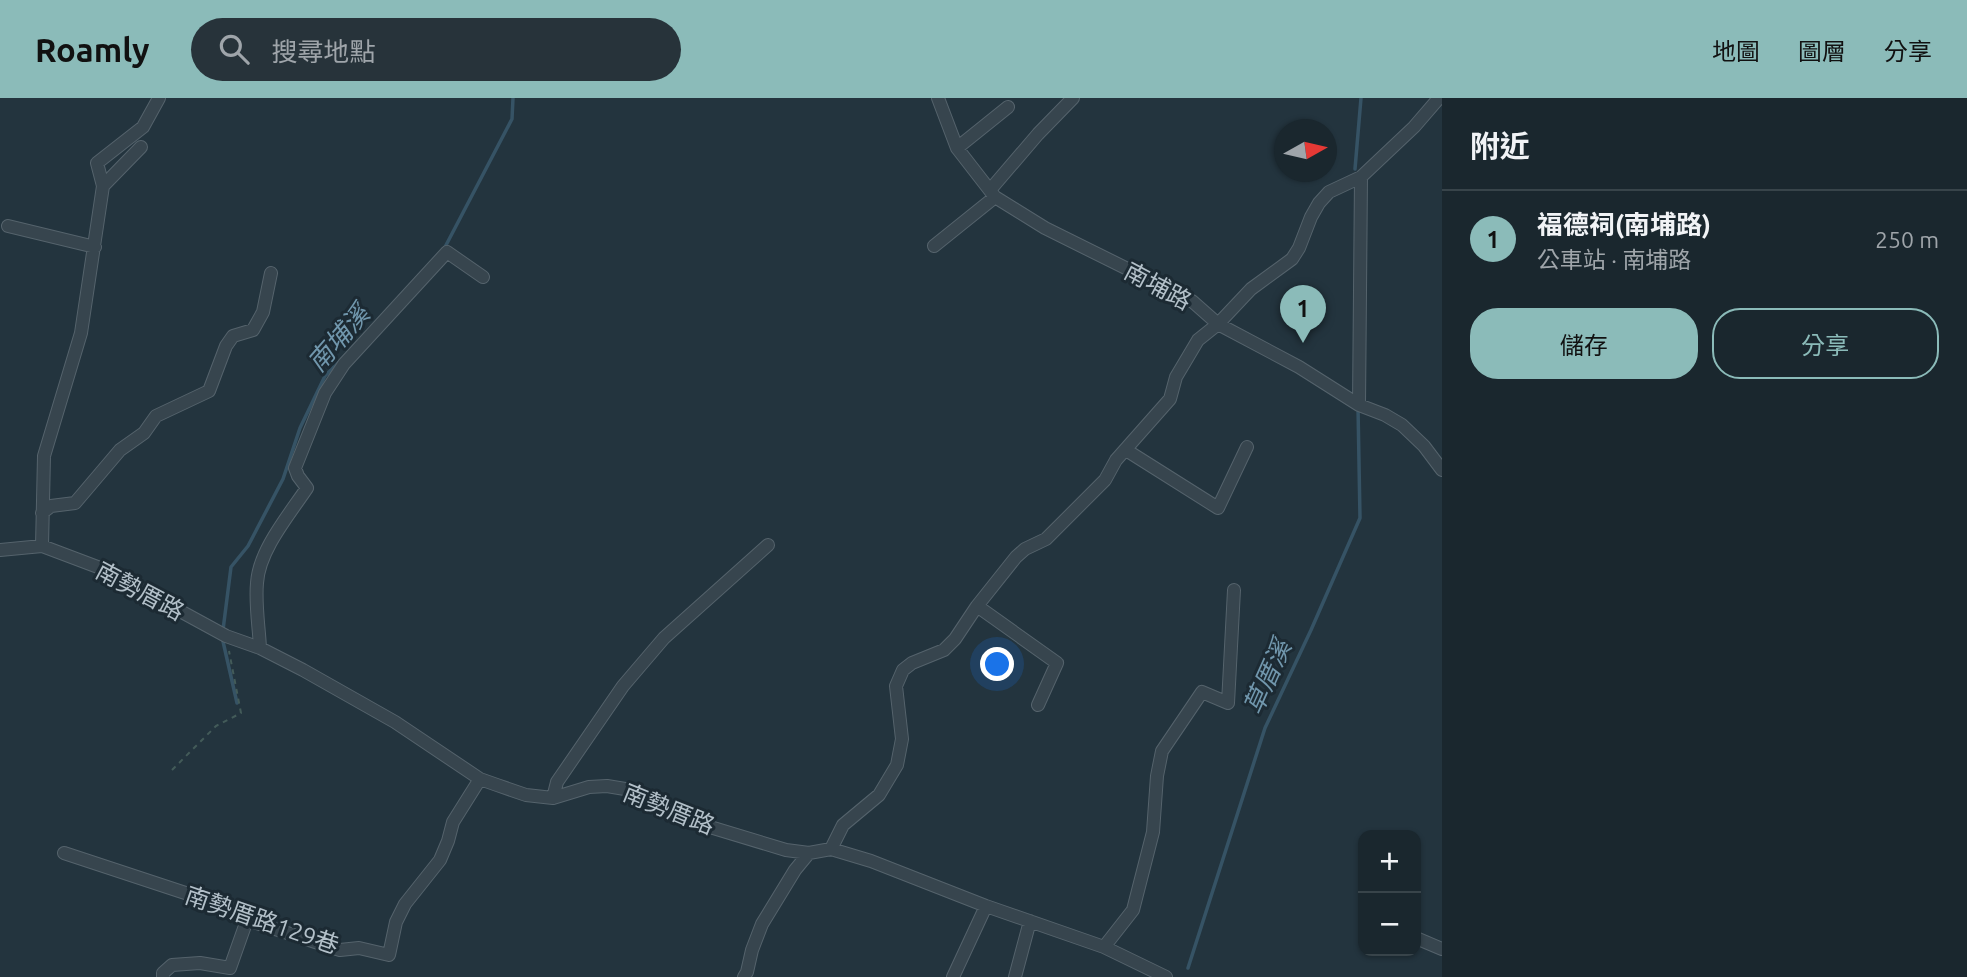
<!DOCTYPE html>
<html lang="zh-TW">
<head>
<meta charset="utf-8">
<style>
	:root { --surface:#1a272e; --page:#27333a; --text:#f1f3f6; --muted:#9fa5aa; --line:#38444a; --accent:#8bbbb9 }
	body { margin:0; font-family:Ubuntu,"Noto Sans TC",sans-serif; background:var(--page); color:var(--text) }
	.controls { position:absolute; right:21px; bottom:21px; display:grid; overflow:hidden; border-radius:14px; box-shadow:0 2px 5px #0004 }
	.controls button { width:63px; height:63px; display:grid; place-items:center; padding:0; border:0; border-bottom:2px solid var(--line); background:var(--surface); color:var(--text); font:35px sans-serif }
	.compass { position:absolute; left:1274px; top:21px; width:63px; height:63px; border-radius:50%; background:var(--surface); box-shadow:0 2px 5px #0004; rotate:82deg }
	.you { position:absolute; left:998px; top:567px; width:24px; height:24px; margin:-18px; border:5px solid #fff; border-radius:50%; background:#1a73e8; box-shadow:0 0 0 10px #1a73e833 }
	.badge { display:grid; place-items:center; width:46px; height:46px; border-radius:50%; background:var(--accent); color:#111; font-size:23px; font-weight:700 }
	.pin { position:absolute; translate:-50% -58px; filter:drop-shadow(0 2px 4px #0008) }
	.pin::after { content:''; position:absolute; top:37px; width:24px; height:21px; background:inherit; clip-path:polygon(0 0,100% 0,50% 100%) }
	.list { margin:0; padding:0; list-style:none }
	h2 { display:flex; justify-content:space-between; align-items:center; height:91px; margin:0; padding:0 28px; font-size:30px }
	h2 small { font-size:23px; font-weight:400; color:var(--muted) }
	.list li { display:grid; grid-template-columns:46px 1fr auto; gap:21px; align-items:center; box-sizing:border-box; height:98px; padding:0 28px; border-top:2px solid var(--line) }
	.list b { display:block; font-size:26px; white-space:nowrap }
	.list p { margin:0; font-size:23px; white-space:nowrap; color:var(--muted) }
	.list em { font-size:23px; font-style:normal; color:var(--muted) }
	.actions { display:flex; gap:14px; padding:21px 28px }
	.actions a { flex:1; padding:16px 0; border:2px solid var(--accent); border-radius:28px; text-align:center; font-size:24px; color:var(--accent) }
	.actions .main { background:var(--accent); color:#111 }
	.icon { flex:none; width:38px; height:38px; fill:none; stroke:currentColor; stroke-width:2; stroke-linecap:round; stroke-linejoin:round }
	.map { position:relative; flex:none; width:1442px; height:879px; overflow:hidden }
	header { display:flex; align-items:center; gap:42px; box-sizing:border-box; height:98px; padding:0 35px; background:var(--accent); color:#111 }
	header strong { font-size:33px }
	nav { display:flex; gap:38px; margin-inline-start:auto; font-size:24px }
	.search { width:490px; height:63px; background:var(--page); display:flex; align-items:center; gap:18px; box-sizing:border-box; padding:0 24px; border-radius:38px; color:var(--muted); font-size:26px }
	main { display:flex }
	aside { flex:1; background:var(--surface) }
	.map>svg:first-child { display:block }
	.lines { fill:none; stroke-linecap:round; stroke-linejoin:round }
	.stream { stroke:#365365; stroke-width:3.5 }
	.minor-casing { stroke:#55636c; stroke-width:14 }
	.path { stroke:#435b59; stroke-width:2; stroke-dasharray:5 5; stroke-linecap:butt }
	.minor { stroke:#37454e; stroke-width:12 }
	.labels { text-anchor:middle; dominant-baseline:central; stroke-width:6; stroke-linejoin:round; paint-order:stroke }
	.street-label { font-size:24px; fill:#b3c0c9; stroke:#1c2a33 }
	.water-label { font-size:26px; font-style:italic; fill:#7197ad; stroke:#1c2a33 }
</style>
</head>
<body>
<header>
<strong>Roamly</strong>
<div class="search"><svg class="icon" aria-label="search" viewBox="0 0 24 24"><circle cx="10" cy="10" r="6"/><path d="M15 15l6 6"/></svg>搜尋地點</div>
<nav><a>地圖</a><a>圖層</a><a>分享</a></nav>
</header>
<main>
<div class="map">
<svg width="1442" height="879" viewBox="0 0 1442 879">
	<rect width="100%" height="100%" fill="#23343e"/>
	<g class="lines">
		<path class="stream" d="M1355,71L1361,0
			M444,151L512,21L513,0
			M223,532L231,469L248,448L283,381L300,330L325,278L339,264
			M222,539L237,605
			M1188,870L1265,630L1311,532L1360,420L1358,309"/>
		<g class="minor-casing">
			<path id="minor" d="M938,0L957,50L995,99L1045,130L1192,203L1218,226L1299,269L1359,307L1385,317L1402,327L1424,348L1442,372
				M957,50L1008,9
				M103,88L97,65L143,29L159,0
				M990,92L1038,36L1073,0
				M8,128L95,149
				M934,148L995,99
				M1359,307L1361,79
				M1126,352L1218,410L1247,349
				M42,415L51,408L75,405L120,352L144,335L156,318L209,293L226,248L233,238L253,232L263,214L271,175
				M42,448L44,358L81,235L103,88L141,49
				M0,452L42,448L103,471L226,538L260,550L303,572L395,624L480,681L497,687L526,697L553,700L589,689L607,688L625,691L655,708L710,729L786,752L809,755L831,751L871,763L986,808L1104,849L1166,879
				M977,508L1057,565L1038,607
				M260,550C259,529 255,506 257,485C259,452 289,417 307,390L298,378L295,370L325,295L344,266L447,154L483,179
				M553,700L557,684L623,588L664,540L768,447
				M831,751L843,727L879,697L897,667L902,641L896,588L903,572L912,565L944,552L955,541L977,508L1016,459L1025,451L1046,441L1105,382L1116,362L1170,301L1176,279L1198,242L1218,226L1251,191L1292,161L1299,150L1311,119L1319,105L1329,94L1361,79L1414,29L1439,0
				M64,755L249,816L247,822L340,852L359,850L389,857L396,824L405,806L440,762L448,743L453,724L480,681
				M1416,840L1442,851
				M1104,849L1133,812L1153,734L1157,678L1162,653L1202,594L1228,605L1234,492
				M163,879V875L172,867L200,865L230,870L247,822
				M744,879L747,874L752,852L762,826L795,772L809,755
				M953,879L986,808
				M1015,879L1030,823"/>
		</g>
		<path class="path" d="M172,672L216,628L241,615L229,553"/>
		<use href="#minor" class="minor"/>
	</g>
	<g class="labels">
		<g class="street-label">
			<text transform="translate(1158 188) rotate(28)">南埔路</text>
			<text transform="translate(140 493) rotate(28)">南勢厝路</text>
			<text transform="translate(669 711) rotate(22)">南勢厝路</text>
			<text transform="translate(262 822) rotate(19)">南勢厝路129巷</text>
		</g>
		<g class="water-label">
			<text transform="translate(338 240) rotate(-49)">南埔溪</text>
			<text transform="translate(1267 579) rotate(-66)">草厝溪</text>
		</g>
	</g>
</svg>
<div class="controls">
<button>+</button>
<button>−</button>
</div>
<svg class="compass" viewBox="-18 -18 36 36"><path d="M0-13l5 13h-10z" fill="#e53935"/><path d="M0 13l5-13h-10z" fill="#9fa5aa"/></svg>
<div class="you"></div>
<div class="pin badge" style="left:1303px;top:245px">1</div>
</div>
<aside>
<h2>附近<small></small></h2>
<ul class="list">
<li><span class="badge">1</span><div><b>福德祠(南埔路)</b><p>公車站 · 南埔路</p></div><em>250 m</em></li>
</ul>
<div class="actions"><a class="main">儲存</a><a>分享</a></div>
</aside>
</main>
</body>
</html>
